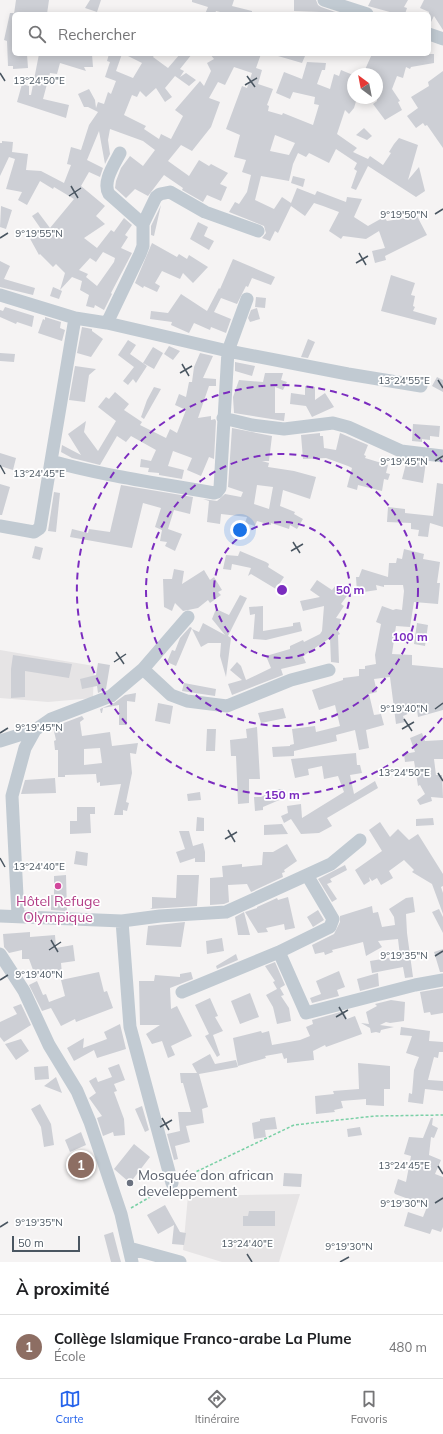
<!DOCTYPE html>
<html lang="fr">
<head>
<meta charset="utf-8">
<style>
	:root { --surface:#fff; --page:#f2f2f2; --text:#202124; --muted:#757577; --line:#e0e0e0; --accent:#2563eb }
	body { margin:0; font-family:Mulish,sans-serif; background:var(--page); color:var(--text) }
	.compass { position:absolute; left:347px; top:68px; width:36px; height:36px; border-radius:50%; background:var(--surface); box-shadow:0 2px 10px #0003; rotate:328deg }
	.scale { position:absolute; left:12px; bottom:10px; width:68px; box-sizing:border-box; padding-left:4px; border:2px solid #4a5661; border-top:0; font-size:11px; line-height:14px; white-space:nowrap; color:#4a5661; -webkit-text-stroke:3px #fff; paint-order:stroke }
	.you { position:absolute; left:240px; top:530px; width:14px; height:14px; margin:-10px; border:3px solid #fff; border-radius:50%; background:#1a73e8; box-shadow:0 0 0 6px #1a73e833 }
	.badge { display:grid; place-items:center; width:26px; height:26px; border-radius:50%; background:var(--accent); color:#fff; font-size:13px; font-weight:700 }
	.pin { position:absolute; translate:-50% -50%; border:2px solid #fff; box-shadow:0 1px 4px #0006 }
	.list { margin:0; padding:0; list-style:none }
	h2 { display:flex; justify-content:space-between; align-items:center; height:52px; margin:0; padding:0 16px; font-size:17px }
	h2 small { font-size:13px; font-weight:400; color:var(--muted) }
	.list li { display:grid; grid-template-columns:26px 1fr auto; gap:12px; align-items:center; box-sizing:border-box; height:64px; padding:0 16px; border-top:1px solid var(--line) }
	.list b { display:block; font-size:15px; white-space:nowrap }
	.list p { margin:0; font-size:13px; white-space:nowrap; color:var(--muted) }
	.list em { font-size:13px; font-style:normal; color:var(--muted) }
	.icon { flex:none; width:22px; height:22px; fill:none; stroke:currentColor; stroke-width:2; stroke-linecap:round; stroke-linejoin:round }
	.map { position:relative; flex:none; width:443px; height:1262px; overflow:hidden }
	.search { position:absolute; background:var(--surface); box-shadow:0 2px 10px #0003; left:12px; right:12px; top:12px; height:44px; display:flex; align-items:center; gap:10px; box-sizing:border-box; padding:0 14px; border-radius:6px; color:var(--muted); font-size:15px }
	.sheet { height:116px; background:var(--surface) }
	nav { display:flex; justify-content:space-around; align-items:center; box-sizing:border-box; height:56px; border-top:1px solid var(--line); background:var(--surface); font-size:11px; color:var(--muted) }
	nav a { display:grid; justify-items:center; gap:2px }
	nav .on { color:var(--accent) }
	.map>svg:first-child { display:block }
	.education { fill:#e6e4e5 }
	.building { fill:#cdcfd5; fill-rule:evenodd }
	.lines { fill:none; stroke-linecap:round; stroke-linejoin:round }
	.path { stroke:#7ad0a6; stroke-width:1.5; stroke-dasharray:3 2; stroke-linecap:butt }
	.minor { stroke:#c1cad2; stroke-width:13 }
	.ticks { fill:none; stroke:#4a5661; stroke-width:1.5 }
	.ring { fill:none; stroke:#7b2cbf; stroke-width:2; stroke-dasharray:7 5 }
	.hotel-dot { fill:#d1479c; stroke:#fff; stroke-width:1.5 }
	.worship-dot { fill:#6b7280; stroke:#fff; stroke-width:1.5 }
	.labels { text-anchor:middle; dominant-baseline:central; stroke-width:3.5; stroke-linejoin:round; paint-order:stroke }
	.hotel-label { font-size:14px; fill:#b23c85; stroke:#fff }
	.worship-label { font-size:14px; fill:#5b616d; stroke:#fff; text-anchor:start }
	.ticks-label { font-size:10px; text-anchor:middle; fill:#4a5661; stroke:#fff; stroke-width:3.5; stroke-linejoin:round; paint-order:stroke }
	.centre { fill:#7b2cbf; stroke:#fff; stroke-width:2 }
	.ring-label { font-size:12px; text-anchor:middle; font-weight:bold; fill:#7b2cbf; stroke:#fff; stroke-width:3.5; stroke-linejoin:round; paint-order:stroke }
</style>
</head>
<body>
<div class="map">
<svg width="443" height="1262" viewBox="0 0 443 1262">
	<rect width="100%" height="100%" fill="#f5f3f3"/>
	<path class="education" d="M0,650L94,666L93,698L48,702L0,698Z
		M300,1194L279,1262H222L183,1250L188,1196Z"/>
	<path class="building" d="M16,0H49L47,14H14Z
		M90,0H101L97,12L85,8Z
		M192,0H234L232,6L252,11V14H228L216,11L215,14H205L208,7L192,2Z
		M294,0H316L318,5L321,7L341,14H320L321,12L294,11Z
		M371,0H408L404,7L407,8L405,14H397L368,6Z
		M424,0H443V30L434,16L429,26V12L420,8Z
		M10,13H14V54H27L28,68L13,69V66H8L7,41L4,40Z
		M39,54H92L93,67H84L86,71L60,63L57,74L50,73L43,99L69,105L66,118L17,102L22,84L29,86V95H31Z
		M109,54H122L116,71L133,78L142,63L124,54H155L153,57L168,68L180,54H192L180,69L184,71L180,77L186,73L196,80L189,86L175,76L165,88L172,97L165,102L156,88L146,97L140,91L137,97L132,95L124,115L146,126L144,129L159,139L161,134L171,139L183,116L175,110L200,81L204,86L211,71L207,63L214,59L210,54H261L256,68L262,70L258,84L273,89L267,105L269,106L268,111L282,115L283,113L313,125L319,105L314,104L315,97L293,92L290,99L276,93L284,72L302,79L307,62L326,63L325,70H322L317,84L330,89L334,74L339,76L341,70L353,75V98H357L354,108L349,114L345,110L337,134L357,148L353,152L368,159L370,156L383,165L391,153L389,152L394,144L399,138L418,145L408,180L419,167L425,191L416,197L368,166L356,190L351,188L357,171L354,169L357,163L336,149L329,163L309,153L306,157L298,153L293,164L289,181L261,176L255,200L274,209L282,197L291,203L297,188L315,195L317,191L346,202L347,197L362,199L354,217L368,226L384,217L387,221L417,216L427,235L385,256L386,260L375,263L372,251L385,248L379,231L366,239L343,236L341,239L329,231L339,212L323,206L314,203L305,216L291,206L278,233L275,231L270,241L262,238L266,233L264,226L229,212L235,202L239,204L247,192L251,175L242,172L246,160L234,157L240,135L226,129L242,86L247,88L252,73L234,67L225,85L218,82L209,98L220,102L211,127L192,151L181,145L168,161L189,176L199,160L209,166L211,164L228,173L220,184L227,187L221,201L207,195L203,202L182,190L183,188L164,175L148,196L135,189L126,198L115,188L116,181L121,168L130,156L143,166L155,150L143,141L110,129L108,140L110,154L105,164L99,131L87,160L103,168L100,177L89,172L81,186L105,206L96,216L105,224L84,238L97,248L111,230L114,232L124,218L132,225L125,235L128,237L121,248L132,253L111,293L112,294L104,310L95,305L94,308L86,306L89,295L80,290L82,281L72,277L60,290L62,291L59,299L50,296L53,287L60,290L65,273L56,264L53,267L40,254L39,255L28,235L41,229L32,216L38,212L50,228L74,199L54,187L53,189L40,181L27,205L18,200L22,192L6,189L15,159L9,157L0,176V143H2V141L13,142L12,152L28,154L26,170L41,171L64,183L71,165L67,164L71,147L81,150L89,125L98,112L88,107H84L78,94L89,89L95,100L96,108L98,102L104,104L108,92L111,94L116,81L105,77L110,62L107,61ZM275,135L295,143L289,155L270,151ZM103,252L115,258L114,262L97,286L86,277L88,274L79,270L90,258L96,262Z
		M279,54H299L305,56L302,63L278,56Z
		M372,54H434V63L411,67L410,69L406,67L403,78L397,76L392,89L400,101L398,102L402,110L385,120L373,104L377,101V74H363Z
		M443,71V148L427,125L425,126L423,123L416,128L407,116L418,108L411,97L429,86L428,82Z
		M364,128L372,136L367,140L356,135Z
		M293,176L305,179L303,187L291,183Z
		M161,205L154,236L151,235V226Z
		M1,206L12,210L6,229L0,227Z
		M198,222L208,227L204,236L214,241L209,250L190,239Z
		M152,243L177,257L179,254L187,259L189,255L208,267L193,283L183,273L180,279L162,271L155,283L160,286L157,292L144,286L143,288L135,283Z
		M233,259L275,277L271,285L252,278L248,287L246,286L237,304L221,298L214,312L231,319L226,333L211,327L210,330L194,323L189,333L171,325L172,322L150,319L151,311L168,313L181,294L207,311L219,288L220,289Z
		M0,261L10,266L4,279L35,288L33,295L0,287Z
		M391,275L415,283L411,295L415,296L413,306L415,307L413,311L437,318L435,325L381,311Z
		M256,297L266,298L265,308L255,307Z
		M5,307L34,316L32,327L17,322L16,324L0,317V310L3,311Z
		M257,308L260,319L250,322L248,318L251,310Z
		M45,317L61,322L60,328L65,330L62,341L38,333L43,319L45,320Z
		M82,327L92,329V331L103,339L91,357L77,353Z
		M308,339L315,342L308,358L301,357Z
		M128,340L136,345L130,354L147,366L136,383L133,379L128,385L123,381L134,367L118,355Z
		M169,346L180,351L173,360L164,354Z
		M153,347L163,353L154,369L143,363Z
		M0,353L15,354L14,362L0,361Z
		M200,353L213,356L203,378L216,379V386H209L198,418L211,416V420L215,419L216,421L214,459L209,457L201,476L187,470L192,458L173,451L168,466L184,470L182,479L159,475V473L148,472L149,468L140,467L141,459L151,461L156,450L131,436L126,442L117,436L100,465L72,458L61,452L62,445L81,455L68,434L86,421L84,432L98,451L116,421L98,407L106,397L109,399L115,392L129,404L124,410L142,422L140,425L166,438L170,429L177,433L186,410L175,405L179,394L186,397L189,382H192L194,367Z
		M235,362L255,366L252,376L235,371Z
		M75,366L96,369L89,375L85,402L69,400Z
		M265,373H283L281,380L287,382L283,390L275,387V413H285L284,421L234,413L233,397L239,380L263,382Z
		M437,377L443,380V392L432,386Z
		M305,386L315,387V400L325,393L334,407L312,417L306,406L290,404L291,393L305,395Z
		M154,387L161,389L144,419L141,417L147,400Z
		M413,424L440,426L439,437L430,436V440L422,439V442L412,441Z
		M232,428L272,436L269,461H262L269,463L268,467L294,471L316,477L310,499L283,490L280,506L295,512L294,514L303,519L297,529L290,525L289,529L271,523V525L257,521L255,526L245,523L247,517L221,514L220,524L207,522L209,501L203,499L217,501L225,494L241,497L243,492L228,487ZM257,485L273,487L269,509L254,504Z
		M320,433V436H323L324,448L336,450L340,433L368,445L364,455L366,456L365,458L388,465L386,473L390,474L388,480L384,479L382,491L358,485L357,490L347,487L352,468L348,466L326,458L303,459L301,435Z
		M0,453L16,458L13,470L0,466Z
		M407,460L426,462L423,483L402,479Z
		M437,483L443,484V527L430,523L428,537L418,536L419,530L411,529V523L387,522L388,507L405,509V513L433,516Z
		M0,484L10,487L2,515H0Z
		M121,485L193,497L190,514L174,510L168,529L182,534L175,551L165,546L167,542L160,541L162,530L155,527L161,508L143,503L132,548L70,537L72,529L88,533L89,529L110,532Z
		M54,492L60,493L56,532L48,531Z
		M35,546L43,548L40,560L32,558Z
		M404,549L424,554L423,559L440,562L437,583H440L438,604L414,602L410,627L396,626L392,654L412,655V665L443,668V710L418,717L417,710L403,716L405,722L396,724L390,677L374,679L377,692L369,694L374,715L381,714L384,725L366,730L369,748L359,750L355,730L336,735L337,741L294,751V756L273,757L272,747L290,746V745L294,744L292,729L315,726L316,732L340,726L335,705L319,710L312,690L343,680V678L359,676V669H365V666L376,664L375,655L381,624L376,622L382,606L393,610L396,609L402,610L404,591L403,585H384V587L376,585L377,590L357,593L356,577H359L362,569L388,577L389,563H396L397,558L402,559Z
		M240,551L266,562L269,564L268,567L284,577L276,589L251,574L248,576L251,568L232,564L231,570L223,569L226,555L238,556Z
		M174,569L184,571L182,584L204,570L210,580L214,577L222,590L218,592L221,595L210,603L208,600L198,608L183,611L175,603L172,611L164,607L163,579H172Z
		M317,580L332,590L336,585L349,593L341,604L344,606L336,618L341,619L338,631L340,634L338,635L339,663L331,662L330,638L303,656L306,663L281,669L283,675L232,695L228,684L242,680L230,670L237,662L241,666L246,680L271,668L266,656L290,649V646L303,640L304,642L320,634L322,631L324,606L303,611L300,601L320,597L310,590Z
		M240,595L247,598L228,636L231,638L226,677L220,656L221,643H208L201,647L192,629L199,632L203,623L225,635L212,619L216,609L229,615Z
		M263,606V631L293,626V623L300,622L302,631L266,640L253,639L255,614L250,615L249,607Z
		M417,623L428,625L425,646L414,644Z
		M190,627L192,628L176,666L167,662L172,650L175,651L180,638Z
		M13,655L72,664L69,678L25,671V697L11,698V669Z
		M98,663L110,665L106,689L98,693L97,686L82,689L80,679L96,675Z
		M184,683L216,689L215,696L182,691Z
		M136,693L135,702L127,701V725H119V705L103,708L102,713H101L100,709L114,703L125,695Z
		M158,703L173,706L170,724L155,721Z
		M283,708L286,718L261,723L258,713Z
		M82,716L84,719L80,722L82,736L110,732L112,746L138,743L136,754L130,753L132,773L126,802L129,803L127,811L123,810V815H114L121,784L100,786V782L97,783L96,774L65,775V777H58V750H55L54,741L56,740L53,727ZM100,748L102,763L84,765V749Z
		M257,727L260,779H249V803L238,804L236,756H231L230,740L247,738L246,729Z
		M207,729H216L215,751H206Z
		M422,733L425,741L443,740V759H434L436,775H442L443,798L431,797L432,801L420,805L417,800L425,794L420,785L418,786L414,761L405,762L404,754L415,752L410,738Z
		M356,753L357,765H360L362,773L350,775L354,794L375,781L378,788L327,818L332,826L319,833L301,834L291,819L284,823L281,816L288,813L287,806L301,804L302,818L344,792L338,776L324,779L322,766L308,769L309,775L295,778L291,759Z
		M55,778L56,793L21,794L25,780Z
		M277,789H283L284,798L263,807V810L255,811L254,797H261Z
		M200,792L201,800L188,801L187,794Z
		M77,807H95V814H90L91,833L70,834V821H77Z
		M197,817L204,818V831H196Z
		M433,818L434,825L416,826V819Z
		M380,822L390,837L398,829L409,840L418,834L443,874V886L441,887L443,893V914L432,884L412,872L414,870L404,860L389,871L393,878L381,885L377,878L372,881L369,877L370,881L364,885L355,870L382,851L369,830Z
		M282,824L288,834L264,835V825Z
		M179,831H189L193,846L203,843L205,852V862H195V858L180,863L176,852L185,849Z
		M287,844L297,861L284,870L285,872L282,873L283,877L251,892L247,884L228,885L229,902L224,904L210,905V878L223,877L222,866L242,864V867L262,865L263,852H273Z
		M76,851L88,853L87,866L74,864Z
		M345,865L347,870L330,879L332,882L327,884L337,899L332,902L318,879Z
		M66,875L67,911L51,910V895H54V876Z
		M177,875H199L197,906L150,909L152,908V897L176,898Z
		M288,897L295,928L285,930L284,924L266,928L268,932L258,933L245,912L257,908V907L277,898L278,900Z
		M413,897L415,912L406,914L407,933L413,977L405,978L403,967L372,973L370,961L400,956L398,939L378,941L382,947L366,956L363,942L332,950L333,952L325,955L324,952L315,954L312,945L334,934L340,922V916L372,906L373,913L378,912L382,927L395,925L394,917L389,909L406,898Z
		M439,909L443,917V933L432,912Z
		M318,910L324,920L313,927L307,917Z
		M244,912L250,935H238L235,917Z
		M185,922L181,947L146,945L148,926Z
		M30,932V937L55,935L56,948L73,945L75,961L61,963L62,974L36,978L29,959H22V950L9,953L4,947L3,934Z
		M222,938L224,951L207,954L206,941Z
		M443,949V972H440L434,952Z
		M236,954L238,960L217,969L216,966Z
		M275,962L285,985L280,988L284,995L281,996L289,1008L291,1021L277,1024L273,1007L266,995L277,989L273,982L275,981L265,966Z
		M339,971L345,987L337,990L339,996L312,1003L310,998L321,994L316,981Z
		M99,972L104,992L107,991L113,1008L76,1022L75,1019L61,1026L51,1008L42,1011L29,985L37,981L43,995L46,994L49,1002L65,996L61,980Z
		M191,972L193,979L170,988L171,1009L177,1006L192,1036L171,1046L175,1055L168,1058L162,1041L152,1044L146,1034L160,1025H140L139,981H154L155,975L180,977V974Z
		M378,973L379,986L360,991L357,979Z
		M443,988V1013L431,1015L430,1012L424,1013L420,992Z
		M250,993L259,1017L240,1024L231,1001Z
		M210,998L218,1016L215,1017L223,1031L213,1035L220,1055L217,1057L205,1036L209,1034L195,1005Z
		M391,1000L405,1002L404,1021L390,1023L386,1022L380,1025L394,1027L381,1030L380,1033L376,1032L371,1033L370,1028L361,1023L369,1024L366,1012L377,1006L375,1004Z
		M21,1004L31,1025L4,1042L0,1037V1022L17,1014L13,1007Z
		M344,1011L347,1019L355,1016L362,1034L326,1047L325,1045L313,1051L314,1060L287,1063V1058L284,1059L282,1053L265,1056L266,1058L238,1066L233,1038L261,1031L262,1033L269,1031L272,1045L300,1040L310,1036L306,1027L313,1024L312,1020Z
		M120,1024L126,1049L97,1058L94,1050L74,1061L67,1048L84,1038L83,1048L107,1039L104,1032Z
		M401,1027L430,1031L429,1041L443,1042V1052H439L438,1058L434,1057L428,1080L443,1081V1091L425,1089L423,1104L408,1102L409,1093L412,1094L414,1070L419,1057L406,1053L412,1036L400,1035Z
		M21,1039L29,1051L16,1060L5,1044Z
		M210,1054L215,1064L236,1060L238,1067L199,1074L208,1107L202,1109L204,1123L186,1126L190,1142L175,1146L178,1159L174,1160L167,1134L180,1131L178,1112H191L183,1083H181L180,1073H197L192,1064Z
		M358,1063L390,1066V1089H384V1106L366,1105V1099L341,1101L343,1108L334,1110L335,1112L316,1114L315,1096L334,1094L333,1091L359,1089Z
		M119,1064L125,1080L114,1084L117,1091L114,1092L124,1119L125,1135L114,1136L113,1132L103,1136L97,1118L102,1116L89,1098L96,1093L89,1081L96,1077L98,1082L112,1077L108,1068Z
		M48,1066L49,1079L35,1080L34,1067Z
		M56,1077L62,1093L44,1086Z
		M40,1104L51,1124L54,1145L44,1147L41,1127L31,1109Z
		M142,1106L149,1130L145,1132L135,1109Z
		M275,1117L277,1129L265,1130L266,1137L254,1139L252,1123L260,1121V1119Z
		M431,1118H433L432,1125L438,1128L434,1138L431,1137L429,1155L441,1160L435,1174L443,1177V1227L441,1232L432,1229L430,1234L404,1226L408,1212L423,1217L429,1202L414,1201L395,1194L394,1192L398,1179L406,1182L411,1156L404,1154L409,1137L423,1138Z
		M360,1127L362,1135L348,1137L347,1129Z
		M81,1132L86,1145L70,1152L65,1140Z
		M134,1144L150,1157L130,1183L114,1169Z
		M284,1173L302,1174L301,1187L283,1186Z
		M165,1205L180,1232L186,1233L184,1245L172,1244L174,1225L158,1234L147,1215Z
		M249,1211H275V1226H243V1216H248Z
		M113,1232L119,1255L121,1262H111L104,1235Z"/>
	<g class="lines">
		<path class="path" d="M183,1178L294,1125L375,1116L443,1115
			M131,1208L164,1189"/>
		<path class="minor" d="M324,0L367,14
			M429,34L443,39
			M120,153C114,165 102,182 109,194L143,224
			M0,295L75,318L107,323L228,351L247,299
			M75,318L51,461C104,476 159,483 214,493L217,492L220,488L228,351L348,374L421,386
			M107,323L140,254L143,246V224L156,197L160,194L170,192L205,212L258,231
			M223,418L252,425L284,429L333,423L348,427L401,451L443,456
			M0,526L34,532L40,528L51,461
			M143,669L171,695L187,701L227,706L291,680L329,670
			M0,741L35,730
			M0,916L122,921L160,916L226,912L331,864L360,840
			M18,916L12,796L25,748L35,730L51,719L111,696L143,669L188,617
			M122,921L130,1027L172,1183
			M279,952L306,1013L415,985L443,980
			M0,954L24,991L49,1045L77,1091L90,1122L121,1214L132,1262
			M182,992L279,952L330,927L333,919L307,875
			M129,1248L180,1262"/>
	</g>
	<path class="ticks" d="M0,73L5,81M247,76L255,87M245,85L257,78M71,186L78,198M69,196L81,188M435,214L443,209M0,238L8,233M359,253L366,265M356,263L368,256M182,364L189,376M180,373L192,366M438,380L443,388M435,461L443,456M0,465L5,474M293,542L300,553M291,551L303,544M116,652L124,664M114,662L126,654M435,709L443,703M404,719L412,731M402,729L414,722M0,733L8,728M438,773L443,781M228,830L235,842M225,839L237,832M0,858L5,867M51,940L58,952M49,950L61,942M435,956L443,951M0,980L8,975M339,1007L346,1019M336,1017L348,1010M162,1118L169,1130M160,1127L172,1120M438,1166L443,1174M435,1203L443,1198M0,1227L8,1222M247,1254L252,1262M340,1262L349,1257"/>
	<g class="ring">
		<circle cx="282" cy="590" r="68"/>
		<circle cx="282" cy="590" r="136"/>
		<path d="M442 718A205 205 0 1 1 442 462"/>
	</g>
	<circle class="hotel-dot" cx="58" cy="886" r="4"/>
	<circle class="worship-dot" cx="130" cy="1183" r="4"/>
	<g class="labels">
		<g class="hotel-label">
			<text x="58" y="901">Hôtel Refuge<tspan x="58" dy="16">Olympique</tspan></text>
		</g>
		<g class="worship-label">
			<text x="138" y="1175">Mosquée don african<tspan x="138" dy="16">develeppement</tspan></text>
		</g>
	</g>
	<g class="ticks-label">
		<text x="39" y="84">13°24'50"E</text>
		<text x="404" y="218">9°19'50"N</text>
		<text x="39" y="237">9°19'55"N</text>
		<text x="404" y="384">13°24'55"E</text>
		<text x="404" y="465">9°19'45"N</text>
		<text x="39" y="477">13°24'45"E</text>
		<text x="404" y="712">9°19'40"N</text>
		<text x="39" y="731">9°19'45"N</text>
		<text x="404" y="776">13°24'50"E</text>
		<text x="39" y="870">13°24'40"E</text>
		<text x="404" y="959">9°19'35"N</text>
		<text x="39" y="978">9°19'40"N</text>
		<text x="404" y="1169">13°24'45"E</text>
		<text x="404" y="1207">9°19'30"N</text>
		<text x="39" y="1226">9°19'35"N</text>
		<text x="247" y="1247">13°24'40"E</text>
		<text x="349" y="1250">9°19'30"N</text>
	</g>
	<circle cx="282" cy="590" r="6" class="centre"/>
	<g class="ring-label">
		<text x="350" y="594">50 m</text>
		<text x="410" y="641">100 m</text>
		<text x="282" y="799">150 m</text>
	</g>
</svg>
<svg class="compass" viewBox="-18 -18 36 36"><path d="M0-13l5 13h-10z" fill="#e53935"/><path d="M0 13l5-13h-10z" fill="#757577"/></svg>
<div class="scale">50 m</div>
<div class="you"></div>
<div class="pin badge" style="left:81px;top:1165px;background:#8d6e63">1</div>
<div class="search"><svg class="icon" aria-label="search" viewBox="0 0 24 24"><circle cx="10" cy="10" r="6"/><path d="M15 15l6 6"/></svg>Rechercher</div>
</div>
<section class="sheet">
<h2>À proximité<small></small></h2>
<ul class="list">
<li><span class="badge" style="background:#8d6e63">1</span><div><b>Collège Islamique Franco-arabe La Plume</b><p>École</p></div><em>480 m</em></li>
</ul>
</section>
<nav>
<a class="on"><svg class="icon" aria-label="map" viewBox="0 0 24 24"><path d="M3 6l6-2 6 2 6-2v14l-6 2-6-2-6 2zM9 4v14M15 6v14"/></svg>Carte</a>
<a><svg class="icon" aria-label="directions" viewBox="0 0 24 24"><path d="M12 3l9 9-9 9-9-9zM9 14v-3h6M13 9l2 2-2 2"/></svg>Itinéraire</a>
<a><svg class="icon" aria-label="saved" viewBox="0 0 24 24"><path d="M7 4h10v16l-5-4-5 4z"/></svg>Favoris</a>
</nav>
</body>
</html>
